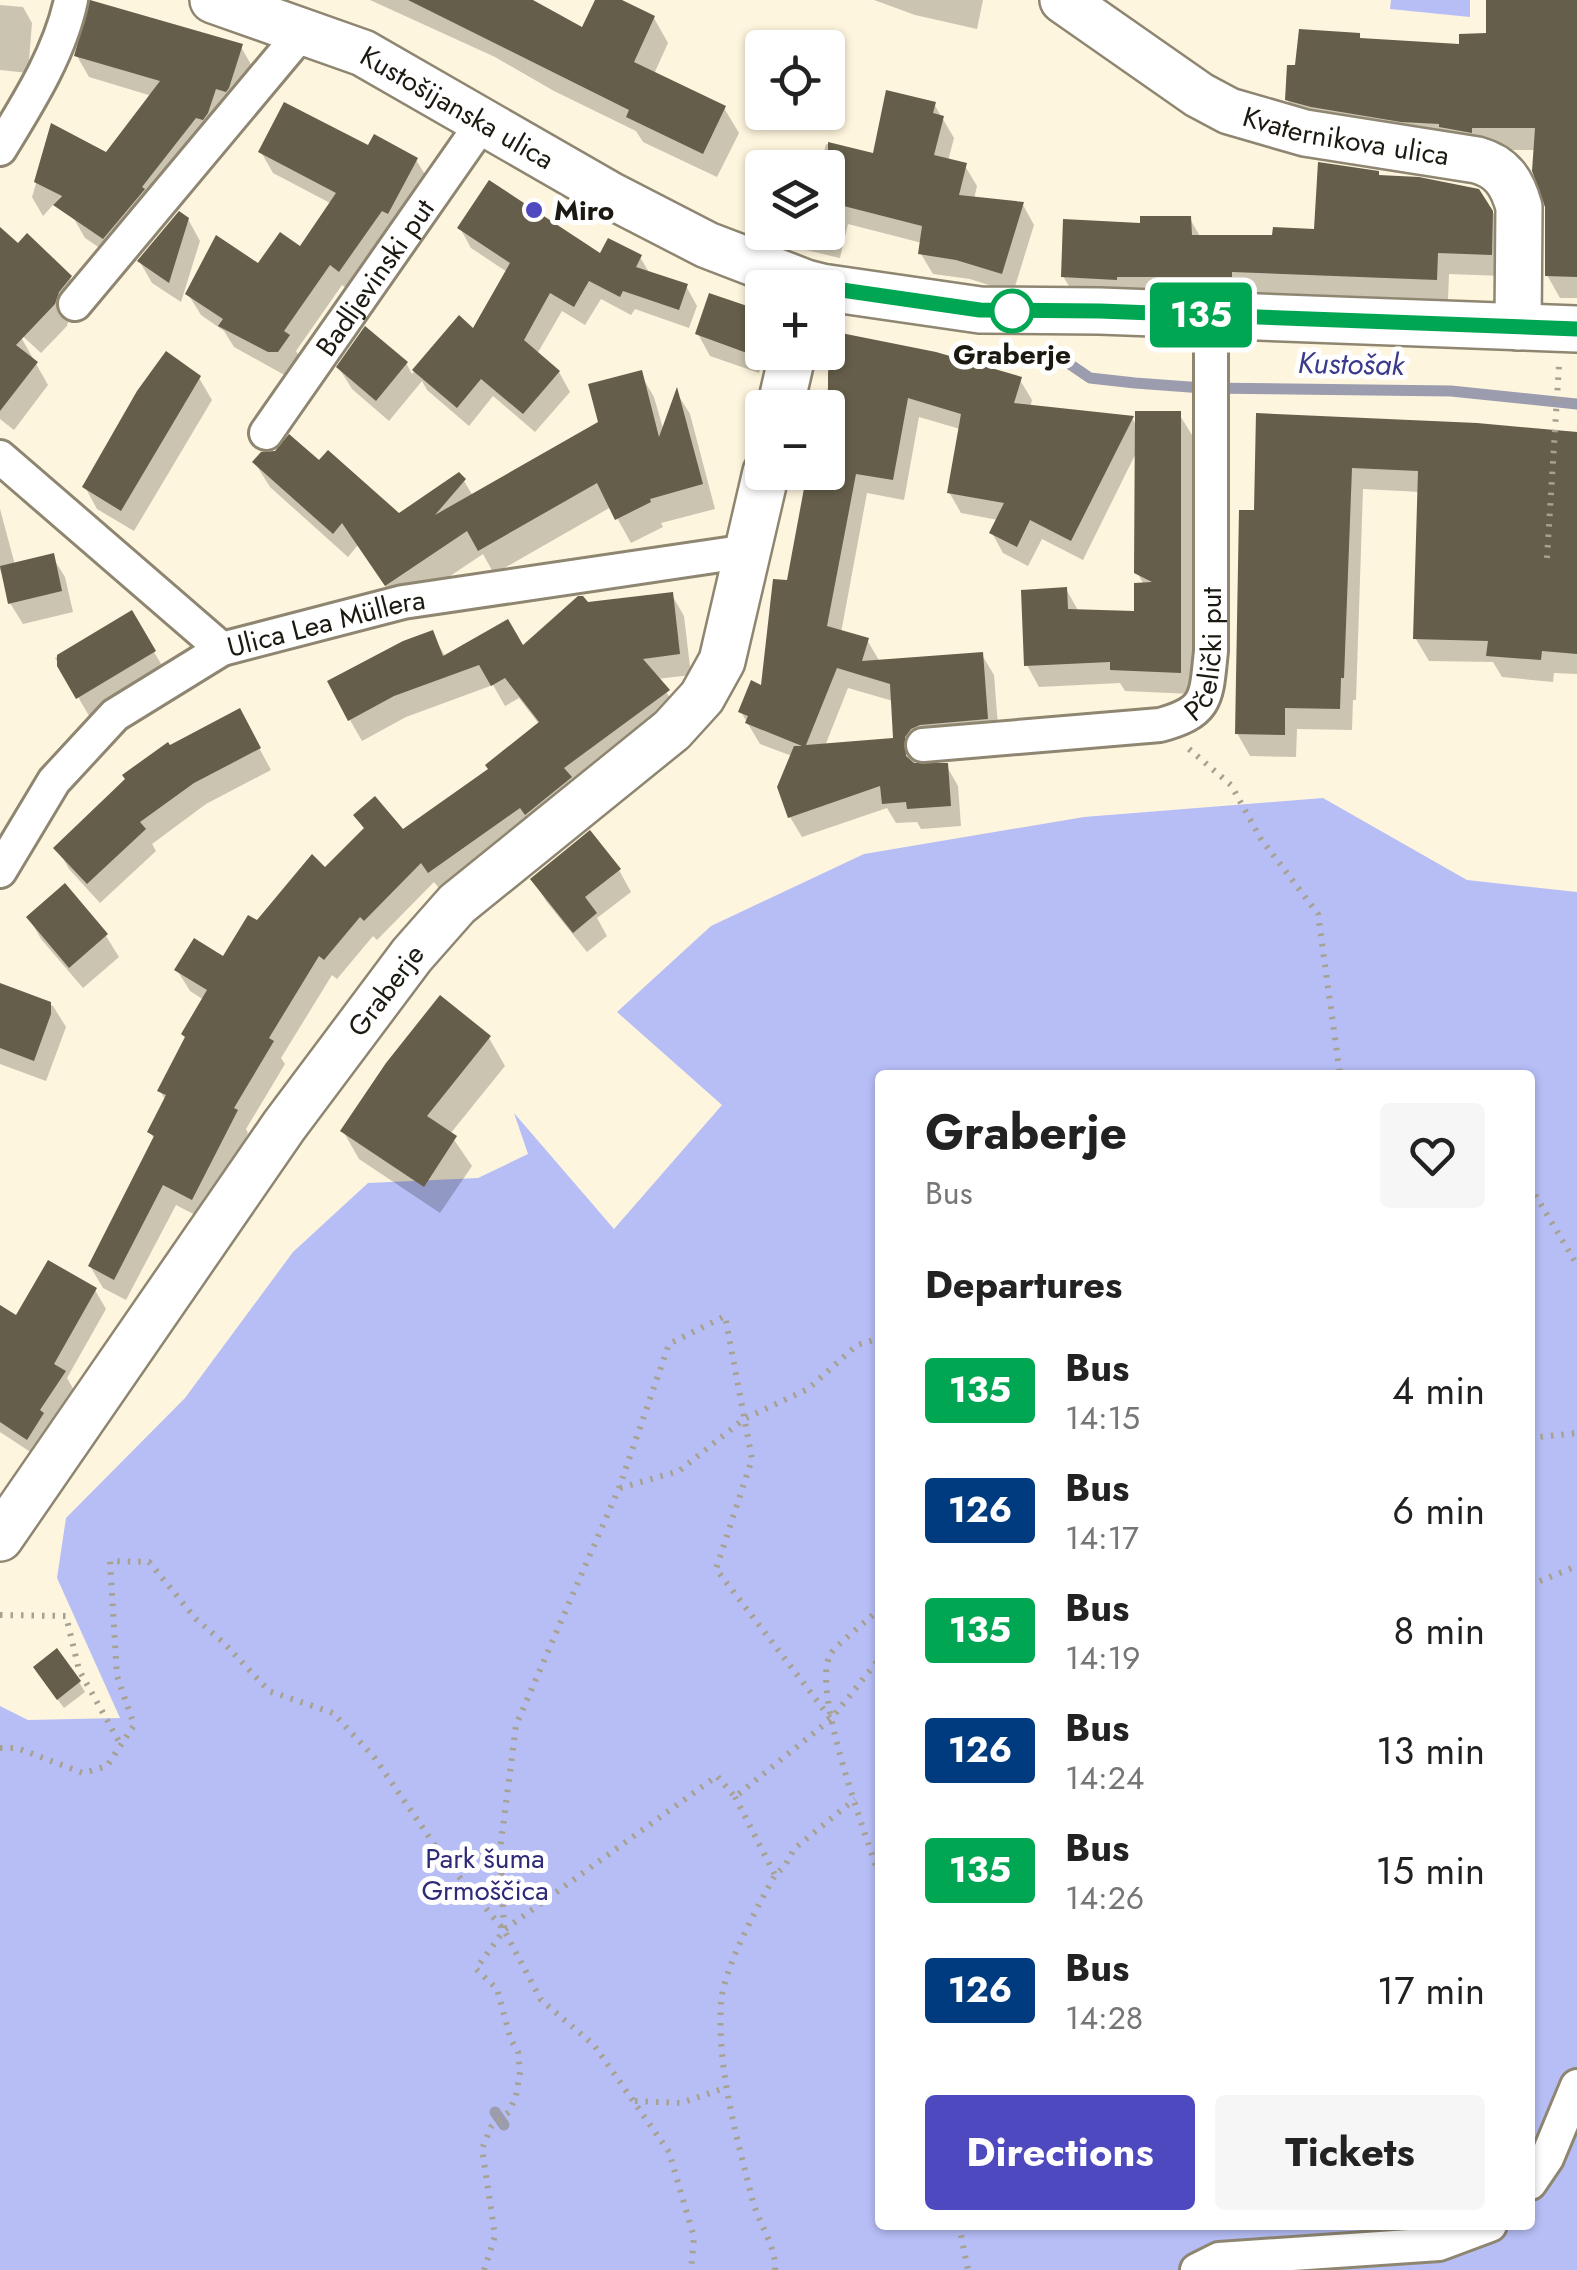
<!DOCTYPE html>
<html lang="en">
<head>
<meta charset="utf-8">
<style>
	:root { --surface:#fff; --page:#f6f6f6; --text:#222; --muted:#767676; --accent:#4f49bf }
	body { margin:0; font-family:Jost,sans-serif; background:var(--page); color:var(--text); height:100vh; display:flex; flex-direction:column; font-size:38px; white-space:nowrap }
	* { box-sizing:border-box; margin:0 }
	p { font-size:32px; color:var(--muted) }
	.icon { flex:none; width:55px; height:55px; fill:none; stroke:currentColor; stroke-width:2; stroke-linecap:round; stroke-linejoin:round }
	.map { position:relative; flex:1; overflow:hidden }
	.details { position:absolute; left:875px; top:1070px; width:660px; height:1160px; display:flex; flex-direction:column; background:var(--surface); border-radius:10px; box-shadow:0 2px 8px #0004 }
	.details>* { flex:none }
	.badge { padding:0 20px; border-radius:8px; font-size:35px; line-height:65px }
	.fabs { position:absolute; left:745px; top:30px; display:grid; gap:20px }
	.fabs a { display:grid; place-items:center; width:100px; height:100px; border-radius:10px; background:var(--surface); box-shadow:0 2px 8px #0004; font-size:50px }
	.map>.badge { position:absolute; translate:-50% -50%; box-shadow:0 0 0 5px #fff }
	h2 { padding:0 50px; font-size:38px; line-height:90px }
	.round { display:grid; place-items:center; flex:none; width:105px; height:105px; border-radius:10px; background:var(--page) }
	.summary { display:flex; align-items:center; justify-content:space-between; height:170px; padding:0 50px }
	h1 { font-size:48px; font-weight:700; line-height:75px }
	.cta { display:flex; gap:20px; margin-top:auto; padding:20px 50px }
	.cta a { flex:1; height:115px; border-radius:10px; background:var(--accent); color:#fff; font-size:40px; font-weight:700; line-height:115px; text-align:center }
	.cta a+a { background:var(--page); color:var(--text) }
	ul { padding:0; list-style:none }
	li { display:flex; align-items:center; gap:30px; height:120px; padding:0 50px }
	li div { flex:1 }
	li b { display:block; font-size:38px }
	li em { font-style:normal }
	li .badge { min-width:110px; font-weight:700; text-align:center }
	.map>svg:first-child { display:block }
	.green { fill:#b7bef6; fill-rule:evenodd }
	.shadow { fill:#0003; fill-rule:evenodd }
	.lines { fill:none; stroke-linecap:round; stroke-linejoin:round }
	.stream { stroke:#9b9daf; stroke-width:11 }
	.building { fill:#655e4a; fill-rule:evenodd }
	.street-casing { stroke:#8e8671; stroke-width:38 }
	.secondary-casing { stroke:#8e8671; stroke-width:50 }
	.path { stroke:#a7a18f; stroke-width:6; stroke-dasharray:2.5 8; stroke-linecap:butt }
	.street { stroke:#fff; stroke-width:32 }
	.secondary { stroke:#fff; stroke-width:45 }
	.line-casing { stroke:#fff; stroke-width:22 }
	.line { stroke:#00a651; stroke-width:15 }
	.poi-dot { fill:#4f49bf; stroke:#fff; stroke-width:4 }
	.stop-dot { fill:#fff; stroke:#00a651; stroke-width:5 }
	.labels { text-anchor:middle; stroke-width:10; stroke-linejoin:round; paint-order:stroke }
	.street-label { font-size:28px; fill:#1c1911; stroke:#fff }
	.poi-label { font-size:28px; font-weight:bold; fill:#1c1911; stroke:#fff; text-anchor:start }
	.stop-label { font-size:28px; font-weight:bold; fill:#1c1911; stroke:#fff }
	.park-label { font-size:28px; fill:#2e2a78; stroke:#fff }
	.water-label { font-size:30px; font-style:italic; fill:#3b3a8a; stroke:#fff }
</style>
</head>
<body>
<div class="map">
<svg width="1577" height="2270" viewBox="0 0 1577 2270">
	<rect width="100%" height="100%" fill="#fef5de"/>
	<!-- green -->
	<g class="green">
		<path d="M 1391,0 L 1470,0 L 1470,17 L 1390,9 Z"/>
		<path d="M 1323,798 L 1467,880 L 1577,892 L 1577,2270 L 0,2270 L 0,1706 L 28,1720 L 120,1718 L 57,1578 L 66,1518 L 185,1398 L 293,1252 L 368,1183 L 478,1178 L 528,1154 L 514,1113 L 614,1229 L 722,1105 L 617,1012 L 711,926 L 864,854 L 1084,817 ZM 880,1075 L 1530,1075 L 1530,2225 L 880,2225 Z"/>
	</g>
	<!-- shadow -->
	<g class="shadow">
		<path d="M 370,0 L 528,0 L 584,30 L 598,0 L 616,0 L 654,18 L 668,43 L 654,74 L 724,108 L 739,133 L 717,177 L 643,142 L 636,131 L 554,91 L 495,57 Z"/>
		<path d="M 874,0 L 983,0 L 977,29 L 915,15 Z"/>
		<path d="M 1489,0 L 1577,0 L 1577,298 L 1560,298 L 1547,275 L 1548,207 L 1536,150 L 1484,150 L 1300,122 L 1287,99 L 1359,35 L 1362,41 L 1462,46 L 1489,36 Z"/>
		<path d="M 0,5 L 23,7 L 32,23 L 28,73 L 0,70 Z"/>
		<path d="M 241,47 L 253,68 L 116,259 L 85,238 L 73,217 L 152,96 L 89,77 L 77,56 Z"/>
		<path d="M 934,104 L 954,138 L 948,161 L 965,166 L 977,186 L 974,199 L 1023,205 L 1034,225 L 1013,293 L 970,279 L 933,274 L 921,254 L 922,243 L 848,224 L 840,258 L 806,250 L 796,232 L 828,232 L 828,168 L 820,168 L 826,144 L 874,156 Z"/>
		<path d="M 53,127 L 92,162 L 43,216 L 32,197 Z"/>
		<path d="M 369,148 L 416,160 L 429,181 L 352,292 L 342,285 L 296,351 L 301,359 L 288,377 L 234,347 L 224,331 L 201,315 L 188,294 L 300,249 L 332,204 L 273,173 L 261,152 Z"/>
		<path d="M 1379,176 L 1485,199 L 1498,221 L 1503,276 L 1449,274 L 1448,300 L 1243,292 L 1243,298 L 1076,298 L 1063,276 L 1143,226 L 1190,219 L 1201,238 L 1275,238 L 1316,231 Z"/>
		<path d="M 188,219 L 200,241 L 181,302 L 152,283 L 140,262 Z"/>
		<path d="M 460,228 L 600,257 L 640,257 L 650,274 L 686,286 L 697,306 L 689,328 L 635,309 L 631,315 L 601,299 L 585,325 L 562,311 L 537,354 L 559,372 L 570,392 L 535,432 L 493,396 L 469,426 L 427,390 L 422,381 L 389,421 L 352,389 L 339,368 L 406,363 L 412,374 L 460,319 L 474,332 L 507,272 L 471,248 Z"/>
		<path d="M 70,278 L 83,299 L 70,314 L 67,326 L 41,353 L 15,329 Z"/>
		<path d="M 760,313 L 762,352 L 766,352 L 759,373 L 710,356 L 698,334 Z"/>
		<path d="M 0,331 L 22,339 L 48,385 L 14,430 L 0,419 Z"/>
		<path d="M 838,335 L 1020,380 L 1032,400 L 1030,408 L 1132,418 L 1137,427 L 1179,414 L 1192,435 L 1192,694 L 1125,691 L 1120,683 L 1039,687 L 1027,665 L 1066,589 L 1079,612 L 1136,614 L 1144,585 L 1137,572 L 1137,451 L 1083,560 L 1042,539 L 1028,566 L 1003,553 L 992,533 L 998,520 L 961,513 L 949,492 L 960,429 L 919,417 L 904,500 L 867,493 L 841,633 L 867,640 L 880,662 L 982,655 L 994,675 L 999,739 L 922,750 L 915,759 L 915,765 L 946,765 L 958,786 L 961,826 L 921,829 L 917,822 L 896,823 L 887,808 L 802,837 L 790,817 L 792,756 L 760,744 L 741,712 L 763,688 L 789,583 L 811,472 L 828,472 L 828,408 L 824,408 ZM 848,688 L 893,701 L 896,741 L 825,746 Z"/>
		<path d="M 640,373 L 654,397 L 664,432 L 677,393 L 690,414 L 715,509 L 661,523 L 663,527 L 631,543 L 611,507 L 494,574 L 483,554 L 401,609 L 358,545 L 348,557 L 270,487 L 255,463 L 319,464 L 399,516 L 464,481 L 473,496 L 600,423 Z"/>
		<path d="M 199,378 L 212,400 L 134,531 L 97,509 L 85,487 Z"/>
		<path d="M 1259,415 L 1577,432 L 1577,674 L 1554,673 L 1553,682 L 1502,677 L 1493,662 L 1429,661 L 1416,639 L 1420,492 L 1363,489 L 1356,700 L 1353,700 L 1352,730 L 1297,729 L 1296,757 L 1250,756 L 1237,733 L 1257,513 Z"/>
		<path d="M 0,509 L 15,565 L 52,556 L 65,577 L 73,612 L 23,624 L 10,603 L 0,569 Z"/>
		<path d="M 672,595 L 684,616 L 691,675 L 657,679 L 680,712 L 442,892 L 434,882 L 377,940 L 373,936 L 337,979 L 332,975 L 281,1058 L 285,1064 L 246,1129 L 248,1133 L 205,1220 L 176,1205 L 126,1300 L 103,1288 L 90,1266 L 155,1140 L 150,1132 L 166,1101 L 160,1091 L 204,1000 L 190,991 L 177,970 L 224,960 L 258,923 L 325,871 L 365,830 L 356,815 L 403,833 L 491,770 L 539,724 L 519,698 L 505,706 L 493,685 L 406,717 L 362,741 L 350,720 L 432,633 L 446,658 L 522,649 L 587,604 Z"/>
		<path d="M 131,613 L 167,674 L 91,719 L 55,658 Z"/>
		<path d="M 251,733 L 271,770 L 206,804 L 152,844 L 156,851 L 100,903 L 69,869 L 57,848 Z"/>
		<path d="M 619,870 L 631,892 L 597,918 L 607,936 L 587,952 L 546,901 L 533,879 Z"/>
		<path d="M 65,887 L 106,936 L 119,957 L 83,988 L 41,939 L 29,918 Z"/>
		<path d="M 3,987 L 53,1006 L 66,1027 L 46,1081 L 0,1064 L 0,996 Z"/>
		<path d="M 489,1038 L 505,1066 L 450,1134 L 472,1166 L 440,1213 L 359,1159 L 343,1131 Z"/>
		<path d="M 95,1290 L 106,1309 L 67,1378 L 75,1392 L 38,1457 L 0,1432 L 0,1309 L 17,1319 Z"/>
		<path d="M 42,1678 L 79,1682 L 85,1692 L 64,1708 Z"/>
	</g>
	<g class="lines">
		<!-- stream -->
		<g class="stream">
			<path d="M 1068,363 L 1090,378 L 1135,383 L 1203,388 L 1451,391 L 1577,404"/>
			<path d="M 495,2112 L 504,2125"/>
		</g>
	</g>
	<!-- building -->
	<g class="building">
		<path d="M 90,0 L 243,44 L 229,88 L 226,92 L 216,89 L 208,113 L 203,120 L 196,118 L 142,187 L 145,189 L 103,239 L 53,205 L 62,196 L 34,182 L 51,123 L 106,152 L 160,81 L 74,56 Z"/>
		<path d="M 408,0 L 533,0 L 582,27 L 595,0 L 622,0 L 655,16 L 634,62 L 726,106 L 703,154 L 626,117 L 629,110 Z"/>
		<path d="M 1486,0 L 1577,0 L 1577,277 L 1545,276 L 1545,207 L 1532,171 L 1535,128 L 1472,128 L 1472,133 L 1439,127 L 1439,124 L 1401,122 L 1311,107 L 1285,100 L 1287,65 L 1295,65 L 1299,29 L 1360,33 L 1360,38 L 1459,44 L 1459,34 L 1486,33 Z"/>
		<path d="M 886,90 L 936,102 L 933,113 L 944,116 L 934,155 L 967,163 L 959,195 L 1024,202 L 1002,274 L 956,260 L 918,254 L 922,226 L 828,202 L 828,142 L 873,153 Z"/>
		<path d="M 284,102 L 368,145 L 374,134 L 418,158 L 388,214 L 382,211 L 339,272 L 330,265 L 284,331 L 290,335 L 278,352 L 268,352 L 218,326 L 223,319 L 185,294 L 216,235 L 258,263 L 280,232 L 300,246 L 336,193 L 258,152 Z"/>
		<path d="M 1318,162 L 1379,171 L 1379,175 L 1419,177 L 1479,189 L 1493,211 L 1492,255 L 1438,253 L 1437,280 L 1232,272 L 1232,277 L 1117,277 L 1117,280 L 1061,277 L 1063,219 L 1140,223 L 1140,216 L 1191,216 L 1192,235 L 1272,235 L 1273,227 L 1314,229 Z"/>
		<path d="M 489,180 L 600,253 L 608,238 L 642,255 L 636,267 L 688,284 L 679,310 L 623,291 L 620,297 L 589,281 L 574,307 L 550,293 L 524,340 L 560,371 L 523,414 L 481,379 L 457,408 L 412,370 L 459,315 L 473,328 L 510,263 L 457,228 Z"/>
		<path d="M 179,211 L 189,218 L 169,283 L 137,261 Z"/>
		<path d="M 0,227 L 18,243 L 27,233 L 72,276 L 59,292 L 55,304 L 16,345 L 38,362 L 0,411 Z"/>
		<path d="M 709,293 L 762,311 L 747,353 L 695,334 Z"/>
		<path d="M 365,326 L 408,362 L 376,401 L 336,367 Z"/>
		<path d="M 836,332 L 936,352 L 1022,377 L 1014,403 L 1134,416 L 1071,541 L 1030,520 L 1017,547 L 989,533 L 1004,503 L 947,493 L 961,414 L 908,398 L 893,480 L 856,474 L 827,626 L 869,638 L 862,661 L 983,652 L 988,719 L 920,725 L 911,729 L 905,737 L 906,756 L 914,763 L 948,763 L 951,806 L 907,809 L 906,802 L 882,804 L 880,786 L 788,818 L 777,787 L 794,746 L 802,746 L 745,723 L 748,716 L 738,712 L 751,680 L 761,685 L 773,579 L 787,580 L 805,483 L 828,487 L 828,372 ZM 837,668 L 890,684 L 893,738 L 806,745 Z"/>
		<path d="M 166,351 L 201,376 L 121,511 L 82,487 L 137,391 Z"/>
		<path d="M 642,370 L 659,437 L 677,387 L 703,484 L 650,499 L 651,502 L 615,520 L 597,483 L 478,551 L 467,531 L 385,586 L 342,523 L 333,534 L 252,462 L 261,452 L 275,451 L 289,434 L 319,460 L 328,450 L 399,513 L 459,472 L 466,479 L 435,515 L 598,422 L 588,384 Z"/>
		<path d="M 1135,411 L 1181,411 L 1181,673 L 1110,670 L 1110,662 L 1024,666 L 1021,590 L 1067,587 L 1068,609 L 1134,611 L 1134,583 L 1152,582 L 1134,573 Z"/>
		<path d="M 1256,413 L 1477,423 L 1577,432 L 1577,654 L 1542,651 L 1541,660 L 1486,656 L 1488,641 L 1413,639 L 1418,471 L 1352,468 L 1344,678 L 1341,678 L 1340,709 L 1285,708 L 1285,735 L 1235,734 L 1239,510 L 1254,510 Z"/>
		<path d="M 54,553 L 62,591 L 8,604 L 0,566 Z"/>
		<path d="M 673,592 L 680,654 L 643,659 L 670,690 L 564,768 L 572,777 L 525,815 L 520,808 L 428,873 L 421,863 L 364,921 L 360,917 L 324,960 L 319,956 L 269,1038 L 274,1041 L 234,1108 L 238,1110 L 192,1200 L 163,1185 L 114,1280 L 88,1266 L 154,1136 L 147,1132 L 166,1095 L 157,1091 L 185,1037 L 181,1034 L 207,990 L 174,970 L 194,938 L 223,956 L 248,915 L 257,920 L 312,854 L 325,867 L 364,828 L 353,815 L 375,796 L 403,829 L 488,769 L 485,765 L 539,722 L 505,678 L 491,686 L 479,665 L 394,696 L 348,721 L 327,681 L 403,641 L 433,630 L 443,656 L 508,619 L 523,645 L 578,596 L 583,596 L 588,602 Z"/>
		<path d="M 132,610 L 156,651 L 76,699 L 57,666 L 57,655 Z"/>
		<path d="M 240,708 L 261,748 L 194,783 L 140,822 L 146,829 L 87,884 L 53,848 L 125,779 L 122,775 L 168,742 L 170,745 Z"/>
		<path d="M 590,830 L 621,869 L 585,897 L 597,913 L 573,933 L 530,879 Z"/>
		<path d="M 65,883 L 108,934 L 69,968 L 26,917 Z"/>
		<path d="M 0,983 L 51,1002 L 51,1014 L 34,1061 L 0,1048 Z"/>
		<path d="M 440,995 L 491,1036 L 427,1116 L 457,1136 L 424,1187 L 340,1131 L 386,1063 Z"/>
		<path d="M 48,1260 L 97,1288 L 54,1364 L 66,1371 L 40,1410 L 44,1413 L 27,1440 L 0,1422 L 0,1305 L 16,1315 Z"/>
		<path d="M 57,1648 L 81,1681 L 57,1700 L 33,1667 Z"/>
	</g>
	<g class="lines">
		<!-- street casing -->
		<g class="street-casing">
			<g id="street">
				<path d="M 0,149 C 28,103 60,53 71,0"/>
				<path d="M 75,304 L 304,30"/>
				<path id="s1" d="M 266,433 L 483,122"/>
				<path d="M 0,457 L 222,649"/>
				<path id="s2" d="M 923,745 L 1160,725 C 1209,712 1206,697 1211,651 L 1211,316"/>
				<path id="s3" d="M 0,871 L 54,781 L 115,715 L 222,649 L 403,602 L 748,551"/>
				<path d="M 1530,2183 L 1547,2158 L 1577,2086"/>
				<path d="M 1197,2270 L 1219,2259 L 1439,2244 L 1490,2225"/>
			</g>
		</g>
		<!-- secondary casing -->
		<g class="secondary-casing">
			<g id="secondary">
				<path id="s4" d="M 213,0 L 363,53 L 610,195 L 707,245 L 806,283 L 826,288"/>
				<path id="s5" d="M 1063,0 L 1199,95 L 1229,111 L 1305,133 L 1477,160 C 1502,167 1512,182 1519,207 L 1518,327"/>
				<path d="M 828,288 L 980,310 L 1100,311 L 1577,329"/>
				<path d="M 780,408 L 793,352"/>
				<path id="s6" d="M 0,1538 L 284,1126 L 412,955 L 457,904 L 672,730 L 702,697 L 722,661 L 766,472"/>
			</g>
		</g>
		<!-- path -->
		<g class="path">
			<path d="M 1547,558 L 1559,365"/>
			<path d="M 1189,749 L 1231,785 L 1261,839 L 1318,914 L 1340,1075"/>
			<path d="M 1530,1186 L 1577,1265"/>
			<path d="M 1530,1438 L 1577,1433"/>
			<path d="M 620,1488 L 679,1471 L 744,1419 L 808,1389 L 857,1345 L 880,1338"/>
			<path d="M 1530,1585 L 1577,1566"/>
			<path d="M 880,1608 C 870,1619 834,1646 830,1655 C 811,1693 867,1836 880,1879"/>
			<path d="M 0,1615 L 66,1616 L 79,1670 L 121,1745"/>
			<path d="M 0,1748 L 17,1748 L 83,1773 L 107,1766 L 134,1725 L 117,1676 L 110,1561 L 149,1562 L 196,1619 L 224,1643 L 269,1691 L 333,1713 L 374,1757 L 445,1860 L 504,1930 L 541,2000 L 594,2045 L 669,2152 L 694,2237 L 691,2270"/>
			<path d="M 735,1797 L 775,1875"/>
			<path d="M 504,1928 L 500,1850 L 516,1725 L 619,1488 L 669,1344 L 725,1316 L 752,1459 L 716,1569 L 831,1719"/>
			<path d="M 635,2101 L 681,2103 L 725,2088"/>
			<path d="M 959,2225 L 968,2270"/>
			<path d="M 484,2270 L 495,2236 L 482,2149 L 491,2127 L 509,2112 L 516,2096 L 520,2072 L 518,2052 L 511,2040 L 497,1989 L 476,1969 L 504,1930 L 717,1776 L 735,1797 L 831,1719 L 880,1658"/>
			<path d="M 775,2270 C 777,2247 757,2221 752,2198 C 736,2134 717,2069 721,2002 C 724,1967 758,1906 775,1875 L 785,1866 L 794,1849 L 855,1799"/>
		</g>
		<!-- street -->
		<use href="#street" class="street"/>
		<!-- secondary -->
		<use href="#secondary" class="secondary"/>
	</g>
	<g class="lines">
		<!-- line casing -->
		<g class="line-casing">
			<path id="line" d="M 828,288 L 980,310 L 1100,311 L 1577,329"/>
		</g>
		<!-- line -->
		<use href="#line" class="line"/>
	</g>
	<!-- markers -->
	<circle class="poi-dot" cx="534" cy="210" r="10"/>
	<circle class="stop-dot" cx="1012" cy="311" r="20"/>
	<g class="labels">
		<!-- street labels -->
		<g class="street-label">
			<text dy="10" stroke="none"><textPath href="#s4" startOffset="268">Kustošijanska ulica</textPath></text>
			<text dy="10" stroke="none"><textPath href="#s5" startOffset="320">Kvaternikova ulica</textPath></text>
			<text dy="10" stroke="none"><textPath href="#s1" startOffset="190">Badljevinski put</textPath></text>
			<text dy="10" stroke="none"><textPath href="#s3" startOffset="428">Ulica Lea Müllera</textPath></text>
			<text dy="10" stroke="none"><textPath href="#s2" startOffset="335">Pčelički put</textPath></text>
			<text dy="10" stroke="none"><textPath href="#s6" startOffset="670">Graberje</textPath></text>
		</g>
		<!-- poi labels -->
		<g class="poi-label">
			<text x="554" y="220">Miro</text>
		</g>
		<!-- stop labels -->
		<g class="stop-label">
			<text x="1012" y="364">Graberje</text>
		</g>
		<!-- park labels -->
		<g class="park-label">
			<text x="485" y="1868">Park šuma<tspan x="485" dy="32">Grmoščica</tspan></text>
		</g>
		<!-- water labels -->
		<g class="water-label">
			<text transform="translate(1351 364) rotate(1)" y="10">Kustošak</text>
		</g>
	</g>
</svg>
<div class="fabs">
<a><svg class="icon" aria-label="locate" viewBox="0 0 24 24"><circle cx="12" cy="12" r="6"/><path d="M12 2v4M12 18v4M2 12h4M18 12h4"/></svg></a>
<a><svg class="icon" aria-label="layers" viewBox="0 0 24 24"><path d="M12 4l9 5-9 5-9-5zM3 14l9 5 9-5"/></svg></a>
<a>+</a>
<a>−</a>
</div>
<b class="badge" style="left:1201px;top:315px;background:#00a651;color:#fff">135</b>
<section class="details">
<div class="summary"><div><h1>Graberje</h1><p>Bus</p></div><a class="round"><svg class="icon" aria-label="heart" viewBox="0 0 24 24"><path d="M12 20l-8-8c-3-5 5-10 8-4 3-6 11-1 8 4z"/></svg></a></div>
<h2>Departures</h2>
<ul>
<li><span class="badge" style="background:#00a651;color:#fff">135</span><div><b>Bus</b><p>14:15</p></div><em>4 min</em></li>
<li><span class="badge" style="background:#003b80;color:#fff">126</span><div><b>Bus</b><p>14:17</p></div><em>6 min</em></li>
<li><span class="badge" style="background:#00a651;color:#fff">135</span><div><b>Bus</b><p>14:19</p></div><em>8 min</em></li>
<li><span class="badge" style="background:#003b80;color:#fff">126</span><div><b>Bus</b><p>14:24</p></div><em>13 min</em></li>
<li><span class="badge" style="background:#00a651;color:#fff">135</span><div><b>Bus</b><p>14:26</p></div><em>15 min</em></li>
<li><span class="badge" style="background:#003b80;color:#fff">126</span><div><b>Bus</b><p>14:28</p></div><em>17 min</em></li>
</ul>
<div class="cta"><a>Directions</a><a>Tickets</a></div>
</section>
</div>
</body>
</html>
